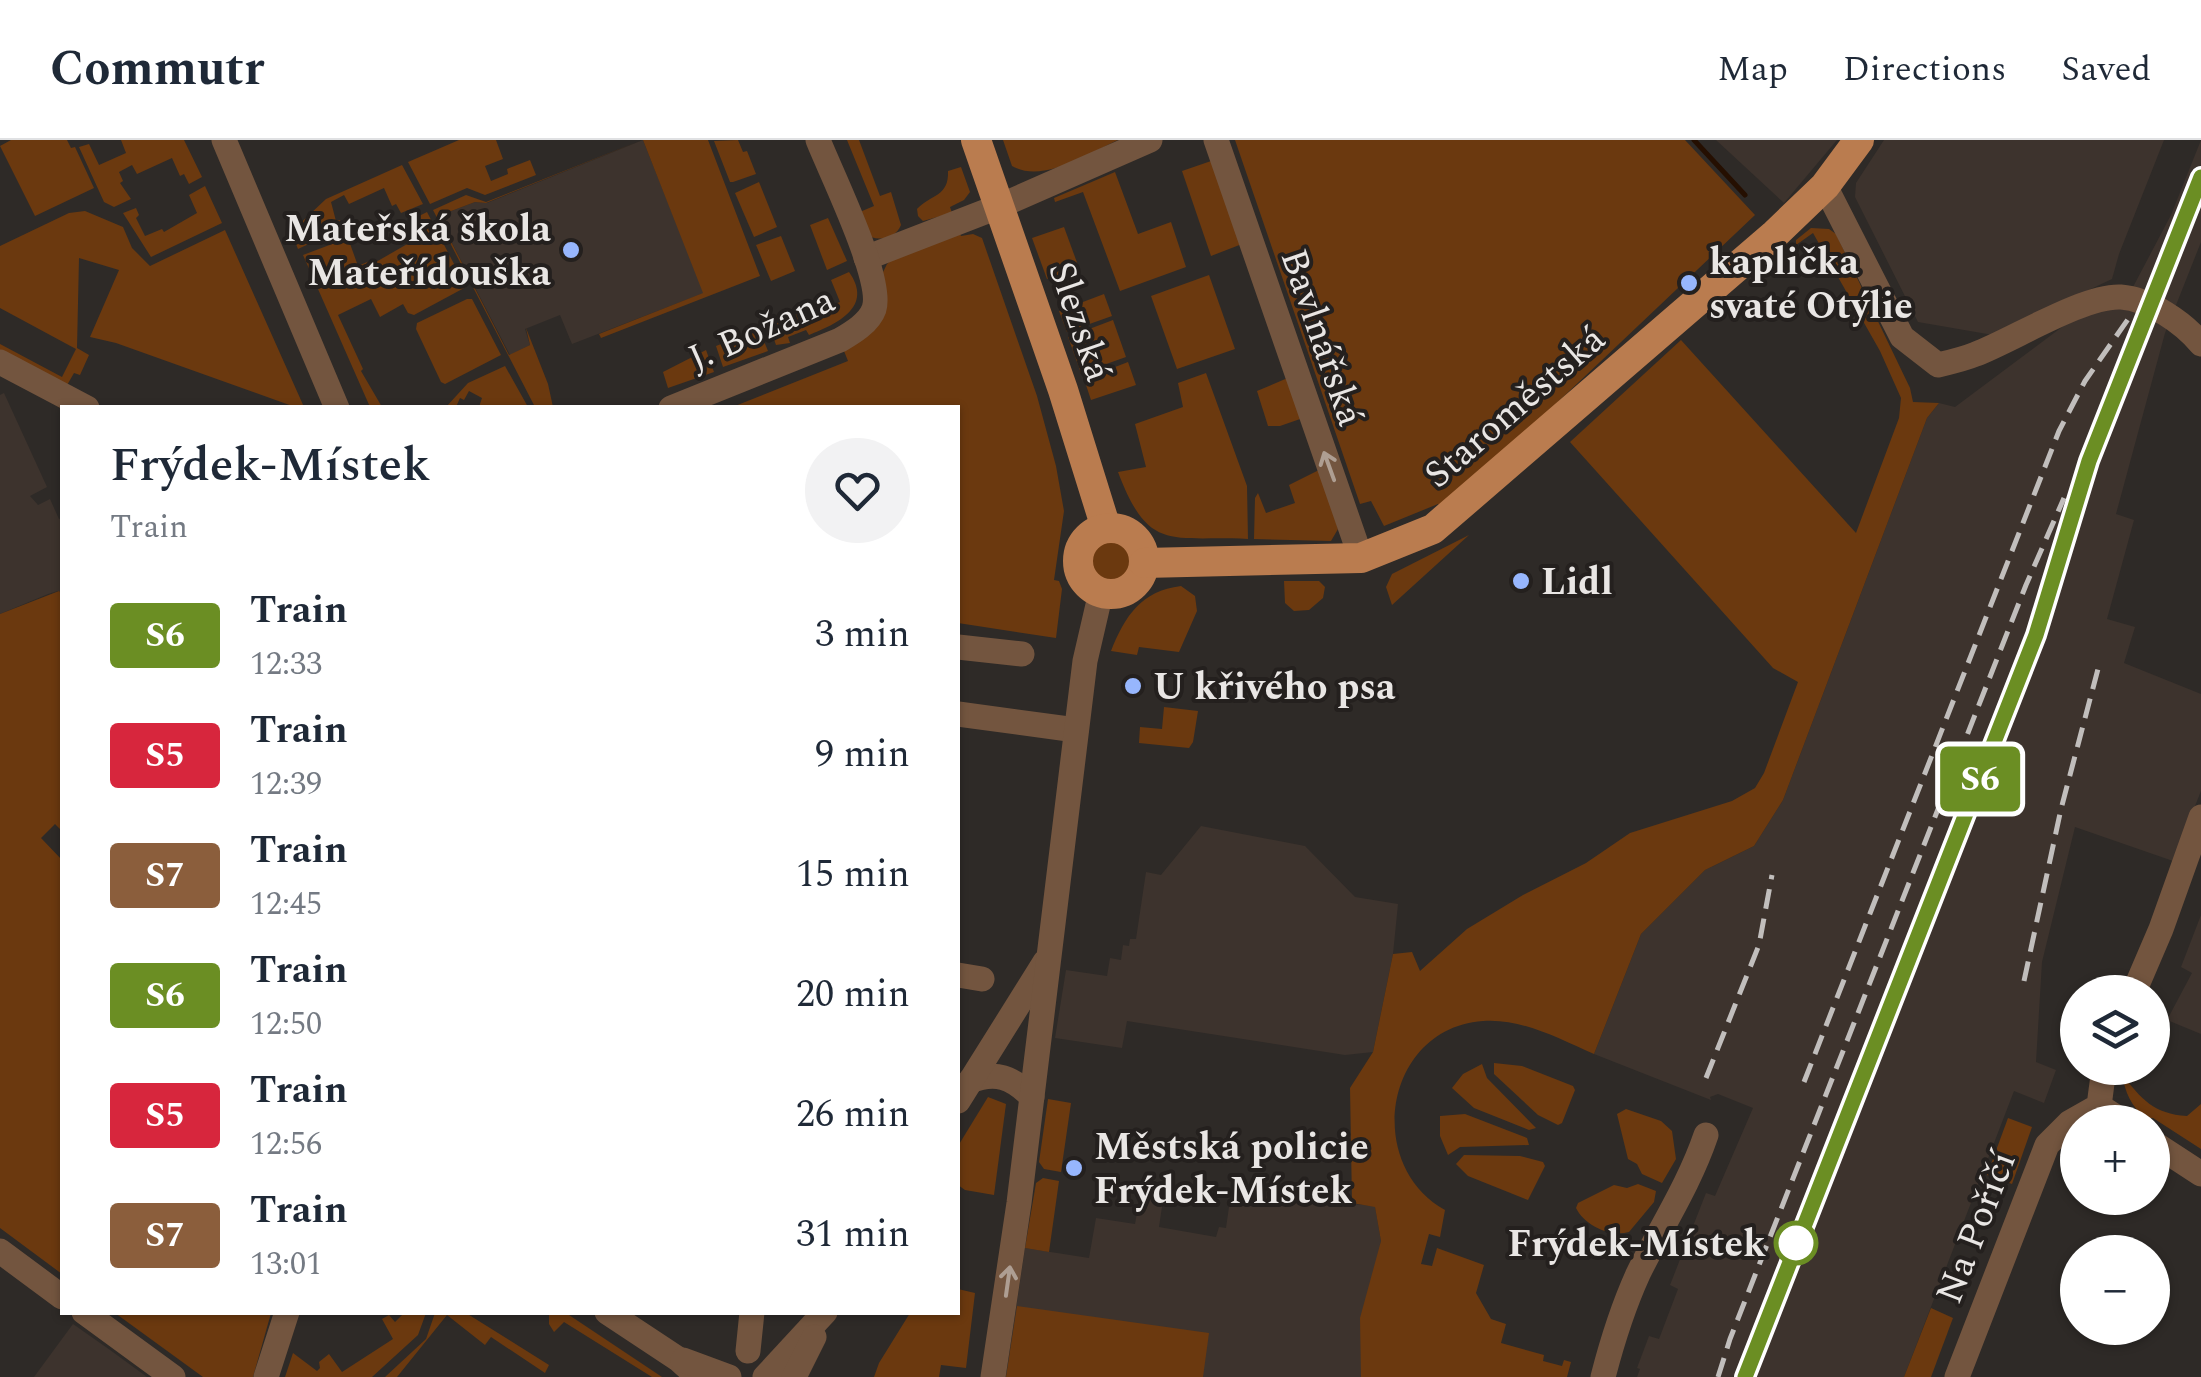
<!DOCTYPE html>
<html lang="en">
<head>
<meta charset="utf-8">
<style>
	:root { --surface:#fff; --page:#f2f2f3; --text:#1f2937; --muted:#747a83; --line:#e0e1e3 }
	body { margin:0; font-family:Spectral,serif; background:var(--page); color:var(--text); height:100vh; display:flex; flex-direction:column; font-size:38px; white-space:nowrap }
	* { box-sizing:border-box; margin:0 }
	p { font-size:32px; color:var(--muted) }
	.icon { flex:none; width:55px; height:55px; fill:none; stroke:currentColor; stroke-width:2; stroke-linecap:round; stroke-linejoin:round }
	.map { position:relative; flex:1; overflow:hidden }
	.drawer { position:absolute; left:60px; top:265px; width:900px; height:910px; display:flex; flex-direction:column; background:var(--surface); border-radius:0px; box-shadow:0 2px 8px #0004 }
	.drawer>* { flex:none }
	.badge { padding:0 20px; border-radius:8px; font-size:35px; line-height:65px }
	.controls { position:absolute; left:2060px; top:835px; display:grid; gap:20px }
	.controls a { display:grid; place-items:center; width:110px; height:110px; border-radius:50%; background:var(--surface); box-shadow:0 2px 8px #0004; font-size:50px }
	.map>.badge { position:absolute; translate:-50% -50%; box-shadow:0 0 0 5px #fff }
	.round { display:grid; place-items:center; flex:none; width:105px; height:105px; border-radius:52px; background:var(--page) }
	.headline { display:flex; align-items:center; justify-content:space-between; height:170px; padding:0 50px }
	h1 { font-size:48px; font-weight:600; line-height:75px }
	ul { padding:0; list-style:none }
	li { display:flex; align-items:center; gap:30px; height:120px; padding:0 50px }
	li div { flex:1 }
	li b { display:block; font-size:38px }
	li em { font-style:normal }
	li .badge { min-width:110px; font-weight:700; text-align:center }
	header { display:flex; align-items:center; gap:60px; box-sizing:border-box; height:140px; padding:0 50px; background:var(--surface); border-bottom:2px solid var(--line) }
	header strong { font-size:48px }
	nav { display:flex; gap:55px; margin-inline-start:auto; font-size:35px }
	.map>svg:first-child { display:block }
	.built { fill:#3d332d }
	.green { fill:#6b390f }
	.lines { fill:none; stroke-linecap:round; stroke-linejoin:round }
	.stream { stroke:#250f01; stroke-width:5 }
	.minor { stroke:#73553f; stroke-width:25 }
	.major { stroke:#ba7c4f; stroke-width:30 }
	.rail { stroke:#c1bebc; stroke-width:5; stroke-dasharray:20 10; stroke-linecap:butt }
	.oneway { stroke:#ae9e92 }
	.line-casing { stroke:#fff; stroke-width:22 }
	.line { stroke:#6b8e23; stroke-width:15 }
	.poi-dot { fill:#97b6fd; stroke:#24201e; stroke-width:4 }
	.stop-dot { fill:#fff; stroke:#6b8e23; stroke-width:5 }
	.labels { text-anchor:middle; stroke-width:8; stroke-linejoin:round; paint-order:stroke }
	.poi-label { font-size:38px; font-weight:bold; fill:#e9e6e4; stroke:#24201e; text-anchor:start }
	.street-label { font-size:38px; fill:#e9e6e4; stroke:#24201e }
	.stop-label { font-size:38px; font-weight:bold; fill:#e9e6e4; stroke:#24201e; text-anchor:end }
</style>
</head>
<body>
<header>
<strong>Commutr</strong>
<nav><a>Map</a><a>Directions</a><a>Saved</a></nav>
</header>
<div class="map">
<svg width="2201" height="1237" viewBox="0 0 2201 1237">
	<rect width="100%" height="100%" fill="#2e2a27"/>
	<!-- built -->
	<g class="built">
		<path d="M 643,0 L 704,153 L 572,204 L 560,175 L 525,189 L 530,205 L 510,215 L 438,76 L 475,62 L 487,63 Z"/>
		<path d="M 1716,0 L 1837,0 L 1784,63 Z"/>
		<path d="M 1884,0 L 2164,0 L 2119,114 L 2112,139 L 1993,195 L 1918,182 L 1855,57 L 1856,43 Z"/>
		<path d="M 2201,0 L 2201,102 L 2165,193 L 2116,374 L 2134,380 L 2107,479 L 2135,487 L 2124,523 L 2201,554 L 2201,651 L 2173,721 L 2075,687 L 2042,822 L 2036,922 L 2056,930 L 2044,963 L 2014,951 L 1904,1237 L 1637,1237 L 1640,1229 L 1637,1228 L 1649,1196 L 1659,1199 L 1678,1149 L 1670,1145 L 1706,1053 L 1715,1056 L 1753,968 L 1718,954 L 1710,957 L 1711,960 L 1594,914 L 1641,794 L 1705,730 L 1754,706 L 1783,660 L 1927,278 L 1939,263 L 1955,267 L 2070,181 L 2124,164 L 2171,75 Z"/>
		<path d="M 4,253 L 47,347 L 30,356 L 38,365 L 50,359 L 59,379 L 62,378 L 62,455 L 58,451 L 48,454 L 0,474 L 0,255 Z"/>
		<path d="M 1201,686 L 1305,706 L 1355,757 L 1398,764 L 1393,814 L 1373,912 L 1345,915 L 1127,881 L 1122,908 L 1055,898 L 1066,830 L 1107,836 L 1110,818 L 1121,820 L 1123,805 L 1129,806 L 1130,799 L 1136,799 L 1146,732 L 1161,735 Z"/>
		<path d="M 2201,775 L 2201,894 L 2167,880 L 2192,833 L 2181,827 Z"/>
		<path d="M 1231,1053 L 1375,1066 L 1381,1101 L 1361,1237 L 1006,1237 L 1025,1108 L 1089,1118 L 1096,1078 L 1135,1084 L 1140,1056 L 1163,1060 L 1159,1087 L 1216,1097 L 1219,1087 L 1226,1088 Z"/>
		<path d="M 73,1184 L 110,1210 L 147,1237 L 34,1237 Z"/>
	</g>
	<!-- green -->
	<g class="green">
		<path d="M 11,0 L 67,0 L 71,8 L 75,7 L 94,48 L 35,76 L 0,6 Z"/>
		<path d="M 121,0 L 184,0 L 202,37 L 189,44 L 184,34 L 180,36 L 172,18 L 137,34 L 132,25 L 119,32 L 123,41 L 120,43 L 131,59 L 114,67 L 104,62 L 79,7 L 89,4 L 99,25 L 126,13 Z"/>
		<path d="M 459,0 L 496,0 L 503,19 L 485,26 L 491,41 L 508,34 L 507,29 L 530,20 L 536,35 L 485,55 L 467,48 L 430,64 L 408,22 Z"/>
		<path d="M 642,0 L 486,63 L 475,62 L 438,76 L 509,215 L 530,205 L 526,188 L 548,244 L 553,267 L 535,267 L 433,70 L 466,55 L 486,62 Z"/>
		<path d="M 643,0 L 708,0 L 760,136 L 601,198 L 599,194 L 703,153 Z"/>
		<path d="M 738,0 L 743,12 L 747,11 L 756,34 L 733,42 L 730,42 L 714,1 Z"/>
		<path d="M 847,0 L 859,0 L 880,56 L 891,52 L 901,85 C 896,97 883,101 871,97 L 855,74 L 874,66 Z"/>
		<path d="M 1003,0 L 1118,0 C 1089,13 1043,44 1012,26 Z"/>
		<path d="M 1235,0 L 1685,0 L 1755,75 L 1445,369 L 1438,364 L 1384,386 L 1371,361 L 1360,364 Z"/>
		<path d="M 1214,20 L 1242,104 L 1211,116 L 1182,31 Z"/>
		<path d="M 402,25 L 423,64 L 401,73 L 396,64 L 392,66 L 384,48 L 349,64 L 344,55 L 331,62 L 336,81 L 340,80 L 343,88 L 298,109 L 291,92 L 326,59 Z"/>
		<path d="M 961,27 L 970,52 L 964,60 L 950,67 L 952,73 L 923,81 L 918,76 L 917,69 C 931,54 949,57 948,31 Z"/>
		<path d="M 1115,32 L 1138,94 L 1171,82 L 1186,127 L 1120,151 L 1083,52 L 1055,62 L 1054,58 Z"/>
		<path d="M 759,42 L 777,87 L 754,97 L 735,53 Z"/>
		<path d="M 205,46 L 222,83 L 151,117 L 123,73 L 136,68 L 139,75 L 136,78 L 145,96 L 162,89 L 164,92 L 197,73 L 189,55 Z"/>
		<path d="M 85,71 L 123,87 L 132,108 L 150,126 L 225,90 L 304,267 L 295,267 L 116,203 L 90,197 L 119,130 L 79,118 L 77,208 L 89,215 L 80,235 L 74,233 L 66,247 L 0,214 L 0,204 L 62,237 L 76,209 L 0,168 L 0,106 L 69,73 Z"/>
		<path d="M 427,72 L 466,147 L 414,175 L 408,173 L 403,164 L 380,177 L 371,159 L 338,175 L 363,229 L 361,231 L 382,267 L 370,267 L 303,115 L 348,98 L 358,126 L 374,119 L 376,122 L 409,103 L 401,85 Z"/>
		<path d="M 828,78 L 847,121 L 827,130 L 810,85 Z"/>
		<path d="M 1064,87 L 1079,128 L 1047,139 L 1032,98 Z"/>
		<path d="M 1811,88 L 1829,89 L 1836,94 L 1910,248 L 1913,262 L 1939,263 L 1927,278 L 1783,660 L 1754,706 L 1705,730 L 1641,794 L 1594,914 C 1559,899 1522,878 1483,881 C 1385,888 1363,1024 1445,1070 L 1440,1097 L 1429,1094 L 1421,1124 L 1432,1126 L 1437,1108 L 1484,1125 L 1476,1153 L 1491,1179 L 1506,1184 L 1501,1203 L 1544,1215 L 1543,1221 L 1562,1226 L 1564,1220 L 1571,1222 L 1567,1237 L 1361,1237 L 1360,1178 L 1381,1101 L 1375,1067 L 1352,1063 L 1350,948 L 1373,912 L 1393,814 L 1412,812 L 1420,831 L 1467,789 L 1523,755 L 1586,723 L 1630,693 L 1732,661 L 1755,648 L 1764,633 L 1798,542 L 1773,528 L 1570,302 L 1681,200 L 1856,393 L 1899,278 L 1901,258 L 1880,211 L 1813,93 L 1796,105 L 1796,100 Z"/>
		<path d="M 959,91 L 961,96 L 973,94 L 982,98 L 1037,256 L 1056,326 L 1064,371 L 1054,440 L 1059,441 L 1062,449 L 1056,498 L 958,483 L 958,268 L 730,268 L 848,221 L 844,211 L 887,124 L 892,119 Z"/>
		<path d="M 781,96 L 795,131 L 771,141 L 756,105 Z"/>
		<path d="M 849,132 C 874,167 837,184 809,195 L 806,190 L 788,197 L 790,203 L 776,205 L 769,185 L 810,169 L 812,173 L 840,162 L 831,140 Z"/>
		<path d="M 1209,135 L 1235,209 L 1177,229 L 1151,156 Z"/>
		<path d="M 1104,154 L 1112,176 L 1067,192 L 1059,171 Z"/>
		<path d="M 467,159 L 472,159 L 501,215 L 445,244 L 441,242 L 416,189 L 417,183 Z"/>
		<path d="M 1113,180 L 1126,217 L 1081,233 L 1068,197 Z"/>
		<path d="M 759,189 L 768,211 L 723,227 L 716,206 Z"/>
		<path d="M 706,210 L 714,232 L 668,248 L 663,232 Z"/>
		<path d="M 1128,222 L 1136,245 L 1091,260 L 1084,239 Z"/>
		<path d="M 505,226 L 528,267 L 479,267 L 482,258 L 469,251 L 464,260 L 460,258 L 456,267 L 446,267 L 468,243 Z"/>
		<path d="M 1206,233 L 1247,346 L 1248,399 C 1171,395 1149,414 1118,332 L 1146,327 L 1135,284 L 1183,267 L 1178,243 Z"/>
		<path d="M 1290,237 L 1303,278 L 1280,286 L 1268,286 L 1257,251 Z"/>
		<path d="M 1321,329 L 1338,389 L 1331,401 L 1254,399 L 1255,358 L 1258,353 L 1266,373 L 1295,363 L 1289,345 Z"/>
		<path d="M 1469,395 L 1392,465 L 1386,447 L 1392,434 Z"/>
		<circle cx="1110" cy="421" r="22"/>
		<path d="M 1284,441 L 1319,441 L 1325,447 L 1323,458 L 1309,470 L 1294,471 L 1285,463 Z"/>
		<path d="M 1181,446 L 1195,456 L 1197,471 L 1179,512 L 1139,507 L 1137,515 L 1111,511 C 1125,476 1141,451 1181,446 Z"/>
		<path d="M 59,451 L 62,455 L 62,691 L 55,684 L 41,698 L 62,720 L 62,1134 L 0,1088 L 0,474 Z"/>
		<path d="M 1164,567 L 1198,571 L 1193,602 L 1189,608 L 1139,603 L 1140,587 L 1162,589 Z"/>
		<path d="M 1494,923 L 1522,926 L 1573,946 L 1575,950 L 1562,983 L 1558,985 L 1538,975 L 1494,934 Z"/>
		<path d="M 1482,924 L 1487,938 L 1536,988 L 1529,990 L 1474,968 L 1452,948 L 1463,934 Z"/>
		<path d="M 2122,934 C 2141,959 2154,974 2187,976 L 2201,964 L 2201,1009 L 2153,978 L 2145,978 C 2131,966 2125,952 2122,934 Z"/>
		<path d="M 988,957 L 1006,964 L 994,1055 L 965,1050 L 958,1045 L 958,1006 Z"/>
		<path d="M 1048,959 L 1071,963 L 1061,1032 L 1044,1029 L 1039,1022 Z"/>
		<path d="M 1626,969 L 1661,981 L 1672,991 L 1676,1019 L 1662,1043 L 1642,1034 L 1637,1024 L 1628,1019 L 1617,974 Z"/>
		<path d="M 1465,974 L 1527,998 L 1529,1005 L 1460,1007 L 1448,1015 L 1440,996 L 1440,976 Z"/>
		<path d="M 2008,978 L 2032,987 L 2012,1044 L 1987,1035 Z"/>
		<path d="M 1464,1015 L 1520,1016 L 1543,1022 L 1545,1026 L 1528,1060 L 1468,1036 L 1456,1024 Z"/>
		<path d="M 1043,1038 L 1059,1041 L 1049,1112 L 1025,1108 L 1036,1043 Z"/>
		<path d="M 1638,1044 L 1656,1051 L 1654,1062 L 1629,1092 C 1610,1097 1585,1086 1576,1068 L 1578,1063 L 1614,1045 L 1627,1048 Z"/>
		<path d="M 958,1149 L 975,1153 L 966,1228 L 941,1225 L 939,1237 L 874,1237 L 879,1223 L 910,1173 L 958,1172 Z"/>
		<path d="M 1017,1166 L 1209,1193 L 1203,1237 L 1006,1237 Z"/>
		<path d="M 1931,1168 L 1953,1178 L 1931,1237 L 1904,1237 Z"/>
		<path d="M 115,1173 L 271,1173 L 253,1237 L 203,1237 Z"/>
		<path d="M 404,1173 L 426,1173 L 418,1195 L 372,1237 L 285,1237 L 293,1213 L 317,1231 L 320,1228 L 319,1222 L 329,1214 L 342,1232 L 393,1199 L 382,1179 L 389,1175 L 395,1182 Z"/>
		<path d="M 435,1173 L 466,1173 L 549,1225 L 545,1233 L 491,1197 L 485,1205 L 447,1175 L 397,1237 L 385,1237 L 426,1199 Z"/>
		<path d="M 549,1173 L 566,1173 L 662,1237 L 652,1237 L 564,1182 L 554,1192 L 549,1184 Z"/>
	</g>
	<g class="lines">
		<!-- stream -->
		<path class="stream" d="M 1694,0 L 1745,55"/>
		<!-- minor -->
		<g class="minor">
			<path d="M 224,0 L 337,268"/>
			<path d="M 1216,0 L 1361,418"/>
			<path d="M 1825,46 L 1902,197 L 1938,225 C 1951,222 1964,219 1976,214 C 2013,200 2084,155 2121,157 C 2149,159 2184,183 2201,204"/>
			<path d="M 866,118 L 1000,66 L 1150,0"/>
			<path d="M 0,222 L 87,268"/>
			<path d="M 671,268 L 840,200 C 852,193 869,183 874,169 C 884,140 831,33 818,0"/>
			<path d="M 958,507 L 1022,514"/>
			<path d="M 958,574 L 1076,590"/>
			<path d="M 958,835 L 982,839"/>
			<path d="M 2134,852 L 2161,789 L 2201,677"/>
			<path d="M 970,941 C 996,931 1012,937 1032,957"/>
			<path d="M 958,961 L 1045,822"/>
			<path d="M 2099,966 L 2124,982"/>
			<path d="M 2152,1002 L 2201,1034"/>
			<path d="M 0,1111 L 62,1157"/>
			<path d="M 84,1172 L 173,1237"/>
			<path d="M 607,1172 L 678,1219 L 698,1237"/>
			<path d="M 748,1211 L 752,1172"/>
			<path d="M 683,1220 L 729,1237"/>
			<path d="M 266,1237 L 287,1172"/>
			<path d="M 765,1237 L 825,1172"/>
			<path d="M 794,1237 L 814,1197"/>
			<path d="M 993,1237 L 1019,1063 L 1085,521 L 1101,452"/>
			<path d="M 1603,1237 C 1612,1202 1623,1167 1638,1134 C 1661,1087 1689,1045 1706,995"/>
			<path d="M 1957,1237 L 2047,1005 L 2069,983 L 2099,966 L 2104,928"/>
		</g>
		<!-- major -->
		<g class="major">
			<path d="M 976,0 L 1063,250 L 1106,388"/>
			<circle cx="1111" cy="421" r="33"/>
			<path d="M 1144,423 L 1361,418 L 1433,389 L 1775,94 L 1825,46 L 1859,0"/>
		</g>
		<!-- rail -->
		<g class="rail">
			<path d="M 2024,841 L 2061,669 L 2098,529"/>
			<path d="M 1706,938 L 1759,805 L 1772,735"/>
			<path d="M 1804,942 L 2059,291 L 2085,241 L 2131,175"/>
			<path d="M 1718,1237 L 1730,1199 L 2026,445 L 2064,358"/>
			<path d="M 1745,1237 L 2036,495 L 2089,321 L 2201,37"/>
		</g>
	</g>
	<!-- one-way arrows -->
	<defs><path id="oneway-shaft" d="M-6 0H5M1.5-3L5.5 0L1.5 3" fill="none" stroke-width="1.6" stroke-linecap="round" stroke-linejoin="round" transform="scale(2.5)"/></defs>
	<g class="oneway">
		<use href="#oneway-shaft" transform="translate(1329 326) rotate(-110)"/>
		<use href="#oneway-shaft" transform="translate(1008 1141) rotate(-82)"/>
	</g>
	<g class="lines">
		<!-- line casing -->
		<g class="line-casing">
			<path id="line" d="M 1745,1237 L 2036,495 L 2089,321 L 2201,37"/>
		</g>
		<!-- line -->
		<use href="#line" class="line"/>
	</g>
	<!-- markers -->
	<g class="poi-dot">
		<circle cx="571" cy="110" r="10"/>
		<circle cx="1689" cy="143" r="10"/>
		<circle cx="1521" cy="441" r="10"/>
		<circle cx="1133" cy="546" r="10"/>
		<circle cx="1074" cy="1028" r="10"/>
	</g>
	<circle class="stop-dot" cx="1796" cy="1103" r="20"/>
	<g class="labels">
		<!-- poi labels -->
		<g class="poi-label">
			<text x="551" y="101" text-anchor="end">Mateřská škola<tspan x="551" dy="44">Mateřídouška</tspan></text>
			<text x="1709" y="134">kaplička<tspan x="1709" dy="44">svaté Otýlie</tspan></text>
			<text x="1541" y="454">Lidl</text>
			<text x="1153" y="559">U křivého psa</text>
			<text x="1094" y="1019">Městská policie<tspan x="1094" dy="44">Frýdek-Místek</tspan></text>
		</g>
		<!-- street labels -->
		<g class="street-label">
			<text transform="translate(1081 181) rotate(71)" y="13">Slezská</text>
			<text transform="translate(761 188) rotate(-24)" y="13">J. Božana</text>
			<text transform="translate(1323 197) rotate(71)" y="13">Bavlnářská</text>
			<text transform="translate(1514 266) rotate(-41)" y="13">Staroměstská</text>
			<text transform="translate(1975 1087) rotate(-69)" y="13">Na Poříčí</text>
		</g>
		<!-- stop labels -->
		<g class="stop-label">
			<text x="1766" y="1116">Frýdek-Místek</text>
		</g>
	</g>
</svg>
<div class="controls">
<a><svg class="icon" aria-label="layers" viewBox="0 0 24 24"><path d="M12 4l9 5-9 5-9-5zM3 14l9 5 9-5"/></svg></a>
<a>+</a>
<a>−</a>
</div>
<b class="badge" style="left:1980px;top:639px;background:#6b8e23;color:#fff">S6</b>
<section class="drawer">
<div class="headline"><div><h1>Frýdek-Místek</h1><p>Train</p></div><a class="round"><svg class="icon" aria-label="heart" viewBox="0 0 24 24"><path d="M12 20l-8-8c-3-5 5-10 8-4 3-6 11-1 8 4z"/></svg></a></div>
<ul>
<li><span class="badge" style="background:#6b8e23;color:#fff">S6</span><div><b>Train</b><p>12:33</p></div><em>3 min</em></li>
<li><span class="badge" style="background:#d7263d;color:#fff">S5</span><div><b>Train</b><p>12:39</p></div><em>9 min</em></li>
<li><span class="badge" style="background:#8b5e3c;color:#fff">S7</span><div><b>Train</b><p>12:45</p></div><em>15 min</em></li>
<li><span class="badge" style="background:#6b8e23;color:#fff">S6</span><div><b>Train</b><p>12:50</p></div><em>20 min</em></li>
<li><span class="badge" style="background:#d7263d;color:#fff">S5</span><div><b>Train</b><p>12:56</p></div><em>26 min</em></li>
<li><span class="badge" style="background:#8b5e3c;color:#fff">S7</span><div><b>Train</b><p>13:01</p></div><em>31 min</em></li>
</ul>
</section>
</div>
</body>
</html>
